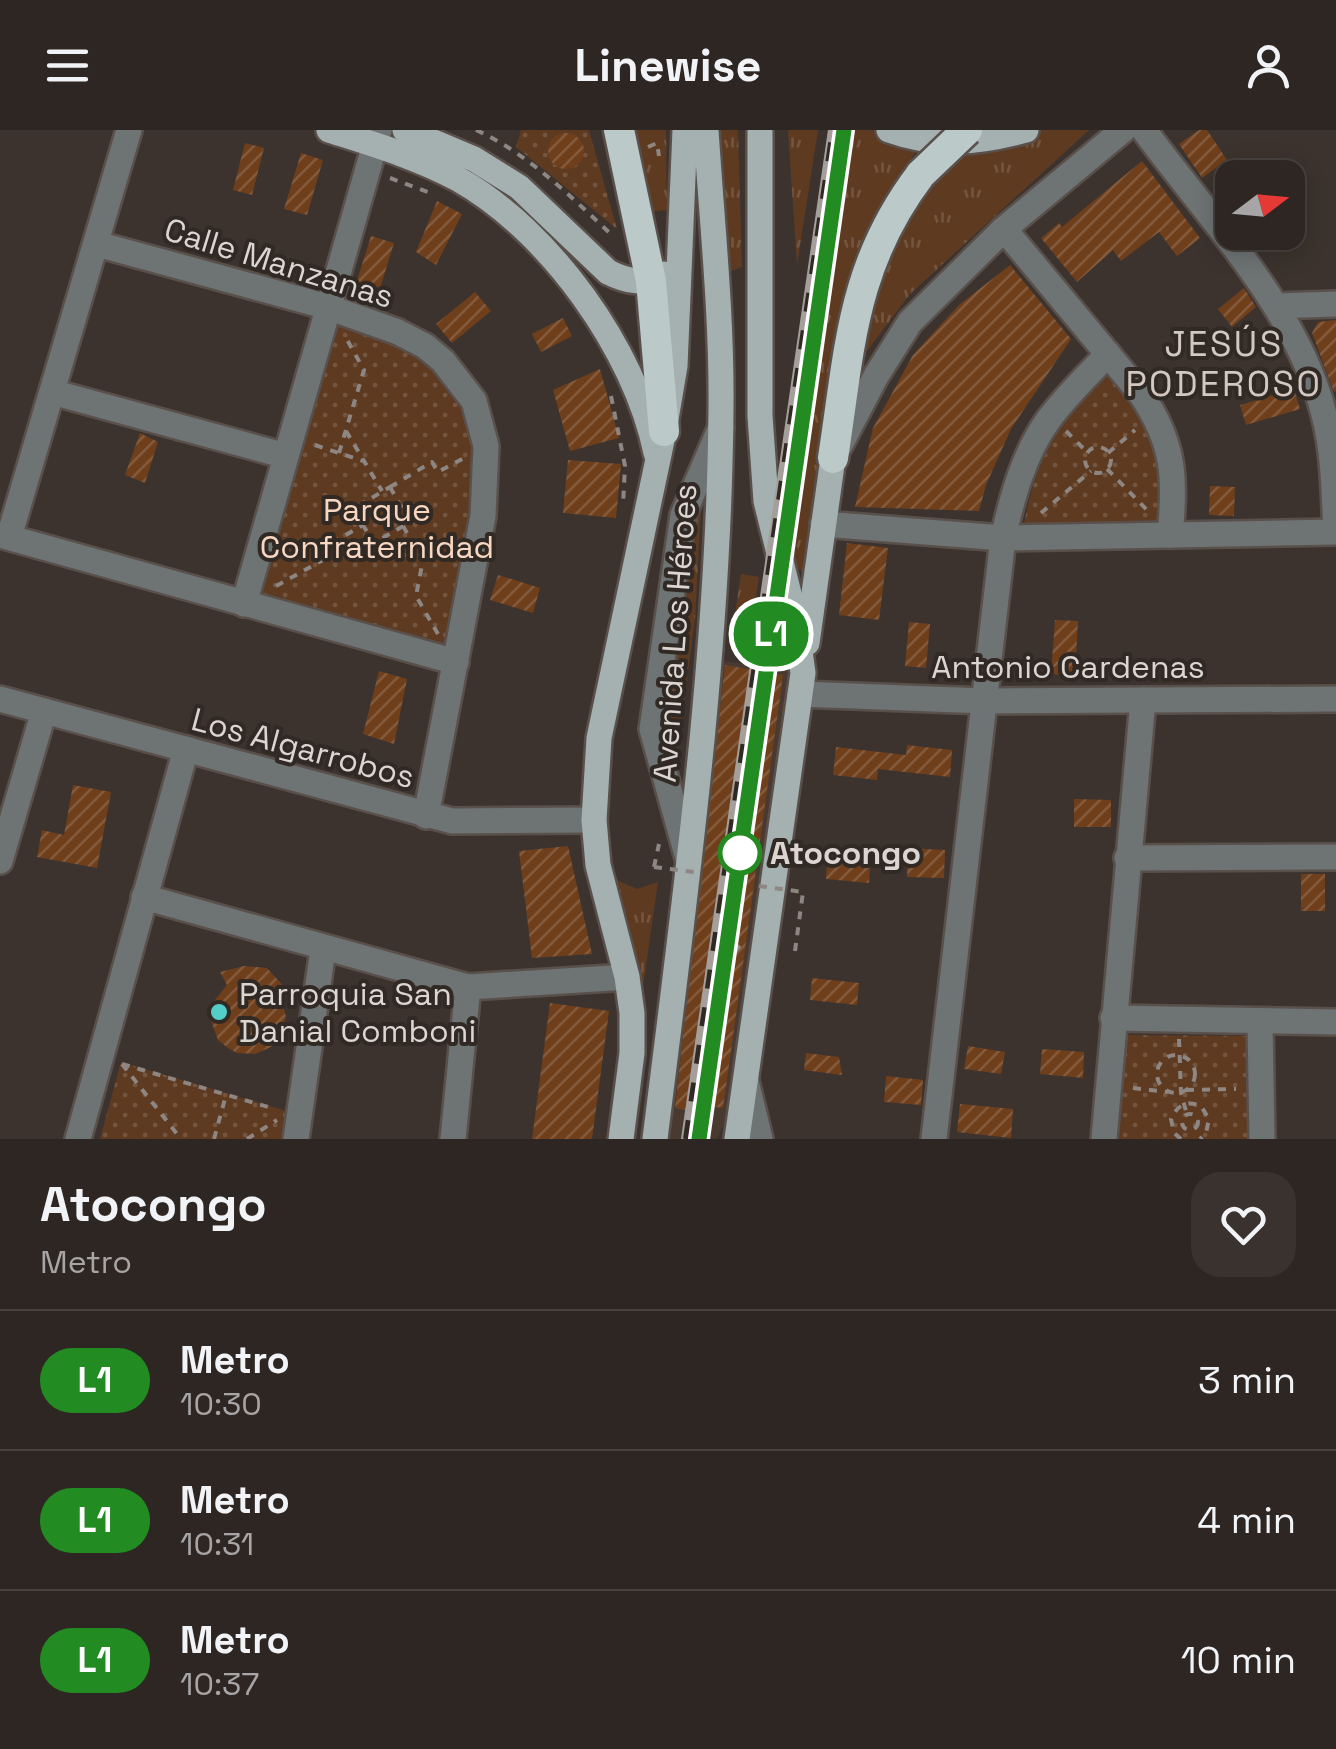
<!DOCTYPE html>
<html lang="en">
<head>
<meta charset="utf-8">
<style>
	:root { --surface:#2d2622; --page:#39322f; --text:#f1f3f6; --muted:#a7a5a5; --line:#484340 }
	body { margin:0; font-family:"Space Grotesk",sans-serif; background:var(--page); color:var(--text); height:100vh; display:flex; flex-direction:column; font-size:38px; white-space:nowrap }
	* { box-sizing:border-box; margin:0 }
	p { font-size:32px; color:var(--muted) }
	.icon { flex:none; width:55px; height:55px; fill:none; stroke:currentColor; stroke-width:2; stroke-linecap:round; stroke-linejoin:round }
	.map { position:relative; height:1009px; overflow:hidden }
	.sheet { display:flex; flex-direction:column; background:var(--surface); flex:1 }
	.sheet>* { flex:none }
	.badge { padding:0 20px; border-radius:32px; font-size:35px; line-height:65px }
	.needle { width:65px; rotate:74deg }
	.tools { position:absolute; left:1215px; top:30px; display:grid; gap:20px }
	.tools a { display:grid; place-items:center; width:90px; height:90px; border-radius:20px; background:var(--surface); box-shadow:0 5px 25px #0003,0 0 0 2px var(--line); font-size:50px }
	.map>.badge { position:absolute; translate:-50% -50%; box-shadow:0 0 0 5px #fff }
	.round { display:grid; place-items:center; flex:none; width:105px; height:105px; border-radius:30px; background:var(--page) }
	.overview { display:flex; align-items:center; justify-content:space-between; height:170px; padding:0 40px }
	h1 { font-size:48px; font-weight:700; line-height:75px }
	ul { padding:0; list-style:none }
	li { display:flex; align-items:center; gap:30px; height:140px; padding:0 40px; border-top:2px solid var(--line) }
	li div { flex:1 }
	li b { display:block; font-size:38px }
	li em { font-style:normal }
	li .badge { min-width:110px; font-weight:700; text-align:center }
	header { display:flex; justify-content:space-between; align-items:center; height:130px; padding:0 40px; background:var(--surface); font-size:45px; font-weight:700 }
	.map>svg:first-child { display:block }
	.built { fill:#493a31 }
	.grass { fill:url(#grass-tufts) }
	.park { fill:url(#park-dots) }
	.building { fill:url(#building-hatch) }
	.lines { fill:none; stroke-linecap:round; stroke-linejoin:round }
	.minor-casing { stroke:#59504c; stroke-width:30 }
	.major-casing { stroke:#59504c; stroke-width:30 }
	.highway-casing { stroke:#59504c; stroke-width:35 }
	.path { stroke:#8d8682; stroke-width:4; stroke-dasharray:8 8; stroke-linecap:butt }
	.minor { stroke:#6e7373; stroke-width:25 }
	.major { stroke:#a5b1b0; stroke-width:25 }
	.highway { stroke:#bbc9c8; stroke-width:30 }
	.rail-casing { stroke:#a59f9b; stroke-width:10 }
	.rail { stroke:#312924; stroke-width:6; stroke-dasharray:19; stroke-linecap:butt }
	.highway-bridge-casing { stroke:#59504c; stroke-width:35; stroke-linecap:butt }
	.path-bridge { stroke:#8d8682; stroke-width:4; stroke-dasharray:8 8; stroke-linecap:butt }
	.highway-bridge { stroke:#bbc9c8; stroke-width:30 }
	.line-casing { stroke:#fff; stroke-width:22 }
	.line { stroke:#228b22; stroke-width:15 }
	.stop-dot { fill:#fff; stroke:#228b22; stroke-width:5 }
	.poi-dot { fill:#54cdc8; stroke:#312924; stroke-width:4 }
	.labels { text-anchor:middle; stroke-width:8; stroke-linejoin:round; paint-order:stroke }
	.street-label { font-size:32px; fill:#dbd6d2; stroke:#312924 }
	.park-label { font-size:32px; fill:#f7d7c2; stroke:#312924 }
	.stop-label { font-size:32px; font-weight:bold; fill:#dbd6d2; stroke:#312924; text-anchor:start }
	.poi-label { font-size:32px; fill:#dbd6d2; stroke:#312924; text-anchor:start }
	.neighbourhood-label { font-size:35px; letter-spacing:2.5px; fill:#d2c7c1; stroke:#312924 }
</style>
</head>
<body>
<header><svg class="icon" aria-label="menu" viewBox="0 0 24 24"><path d="M4 6h16M4 12h16M4 18h16"/></svg>Linewise<svg class="icon" aria-label="person" viewBox="0 0 24 24"><circle cx="12" cy="8" r="4"/><path d="M4 21q1-7 8-7t8 7"/></svg></header>
<div class="map">
<svg width="1336" height="1009" viewBox="0 0 1336 1009">
	<defs>
		<pattern id="grass-tufts" width="24" height="20" patternUnits="userSpaceOnUse" patternTransform="scale(2.5)"><rect width="24" height="20" fill="#5e3a21"/><path d="M3 7l-1-3M5 7V3M7 7l1-3M15 17l-1-3M17 17v-4M19 17l1-3" fill="none" stroke="#745640"/></pattern>
		<pattern id="park-dots" width="8" height="8" patternUnits="userSpaceOnUse" patternTransform="scale(2.5)"><rect width="8" height="8" fill="#5e3a21"/><path d="M2 2h.1M6 6h.1" fill="none" stroke="#745640" stroke-width="1.8" stroke-linecap="round"/></pattern>
		<pattern id="building-hatch" width="6" height="6" patternUnits="userSpaceOnUse" patternTransform="scale(2.5)"><rect width="6" height="6" fill="#6f3f1c"/><path d="M-1 1l2-2M0 6l6-6M5 7l2-2" fill="none" stroke="#835a3c"/></pattern>
	</defs>
	<rect width="100%" height="100%" fill="#3c332e"/>
	<!-- built -->
	<path class="built" d="M 723,531 L 790,539 L 726,991 L 716,1009 L 665,1009 L 661,982 Z"/>
	<!-- grass -->
	<g class="grass">
		<path d="M 628,0 L 666,0 L 667,80 L 649,82 Z"/>
		<path d="M 718,0 L 738,0 L 742,137 L 731,141 Z"/>
		<path d="M 788,0 L 818,0 L 797,135 Z"/>
		<path d="M 853,0 L 878,0 L 918,18 L 875,86 L 859,123 L 842,187 L 807,445 L 790,433 Z"/>
		<path d="M 1040,0 L 1089,0 L 910,164 L 867,221 L 861,222 L 865,188 L 911,68 L 959,26 Z"/>
		<path d="M 701,377 L 695,489 L 675,636 L 662,613 L 693,381 Z"/>
		<path d="M 741,444 L 759,447 L 748,519 L 730,517 Z"/>
		<path d="M 614,749 L 637,759 L 658,752 L 643,856 Z"/>
	</g>
	<!-- park -->
	<g class="park">
		<path d="M 521,0 L 589,0 L 617,99 L 516,17 Z"/>
		<path d="M 339,194 L 395,209 L 423,223 L 473,291 L 479,368 L 449,516 L 260,464 Z"/>
		<path d="M 1114,239 L 1157,305 L 1163,394 L 1024,394 C 1035,330 1063,280 1114,239 Z"/>
		<path d="M 1123,905 L 1250,906 L 1249,1009 L 1113,1009 Z"/>
		<path d="M 121,932 L 290,982 L 286,1009 L 100,1009 Z"/>
	</g>
	<!-- building -->
	<g class="building">
		<path d="M 1199,0 L 1207,0 L 1227,30 L 1202,48 L 1179,14 Z"/>
		<circle cx="566" cy="21" r="18"/>
		<path d="M 245,13 L 264,18 L 252,65 L 233,60 Z"/>
		<path d="M 301,23 L 323,30 L 307,85 L 284,79 Z"/>
		<path d="M 1142,31 L 1200,108 L 1177,126 L 1159,102 L 1121,131 L 1113,120 L 1077,152 L 1041,108 L 1059,93 L 1062,97 Z"/>
		<path d="M 437,71 L 462,84 L 436,135 L 416,122 Z"/>
		<path d="M 371,106 L 394,113 L 378,165 L 355,157 Z"/>
		<path d="M 1010,135 L 1071,209 L 1011,299 L 986,355 L 979,381 L 855,377 L 873,298 L 913,225 L 959,175 Z"/>
		<path d="M 1244,158 L 1256,177 L 1232,197 L 1218,179 Z"/>
		<path d="M 475,162 L 491,181 L 452,213 L 436,194 Z"/>
		<path d="M 563,188 L 572,206 L 541,222 L 532,204 Z"/>
		<path d="M 1336,190 L 1336,261 L 1334,262 L 1312,203 L 1318,192 Z"/>
		<path d="M 600,239 L 619,308 L 570,321 L 553,260 Z"/>
		<path d="M 1294,259 L 1300,279 L 1246,295 L 1240,275 Z"/>
		<path d="M 140,303 L 158,312 L 145,353 L 125,345 Z"/>
		<path d="M 568,330 L 621,334 L 616,388 L 563,383 Z"/>
		<path d="M 1210,356 L 1235,357 L 1234,386 L 1209,385 Z"/>
		<path d="M 847,413 L 888,418 L 879,490 L 839,485 Z"/>
		<path d="M 498,445 L 540,458 L 533,483 L 490,470 Z"/>
		<path d="M 1055,490 L 1078,491 L 1075,546 L 1051,544 Z"/>
		<path d="M 909,492 L 930,494 L 926,538 L 905,536 Z"/>
		<path d="M 725,535 L 783,545 L 723,978 L 686,973 L 685,980 L 675,978 Z"/>
		<path d="M 379,541 L 407,549 L 394,614 L 363,604 Z"/>
		<path d="M 907,615 L 952,620 L 950,647 L 878,639 L 877,650 L 833,645 L 836,617 L 906,625 Z"/>
		<path d="M 73,655 L 111,662 L 97,738 L 37,727 L 42,700 L 64,705 Z"/>
		<path d="M 1074,669 L 1111,670 L 1111,697 L 1074,697 Z"/>
		<path d="M 568,716 L 592,824 L 532,828 L 519,721 Z"/>
		<path d="M 828,717 L 871,721 L 869,753 L 826,749 Z"/>
		<path d="M 908,718 L 945,720 L 944,748 L 907,747 Z"/>
		<rect x="1301" y="744" width="24" height="37"/>
		<path d="M 244,836 L 267,838 L 286,859 L 280,864 L 286,887 L 281,904 L 271,917 L 255,924 L 237,923 L 228,918 L 218,910 L 210,888 L 215,870 L 227,855 L 220,842 Z"/>
		<path d="M 812,848 L 859,853 L 857,875 L 810,870 Z"/>
		<path d="M 550,873 L 609,881 L 592,1009 L 532,1009 Z"/>
		<path d="M 968,916 L 1005,922 L 1001,944 L 964,939 Z"/>
		<path d="M 1042,919 L 1084,922 L 1083,948 L 1040,944 Z"/>
		<path d="M 806,923 L 839,927 L 842,945 L 804,940 Z"/>
		<path d="M 886,946 L 923,950 L 921,975 L 884,972 Z"/>
		<path d="M 960,974 L 1013,979 L 1011,1008 L 957,1002 Z"/>
	</g>
	<g class="lines">
		<!-- minor casing -->
		<g class="minor-casing">
			<g id="minor">
				<path d="M 1144,0 C 1208,88 1303,184 1326,293 C 1334,328 1334,365 1336,401"/>
				<path d="M 1004,99 L 1141,264 C 1174,313 1176,347 1170,405"/>
				<path d="M 97,114 L 328,177 L 398,202 L 425,216 L 443,231 L 474,271 L 486,316 L 483,386 L 426,686"/>
				<path d="M 1276,176 L 1336,174"/>
				<path d="M 52,262 L 286,326"/>
				<path d="M 840,315 L 876,246 L 910,192 L 1004,99 L 1123,0"/>
				<path d="M 823,394 L 1003,408 L 1336,402"/>
				<path d="M 0,405 L 456,532"/>
				<path d="M 9,407 L 129,0"/>
				<path d="M 244,474 L 379,0"/>
				<path d="M 800,564 L 985,571 L 1336,569"/>
				<path d="M 0,569 L 452,691 L 594,690"/>
				<path d="M 1127,728 L 1336,727"/>
				<path d="M 0,731 L 44,581"/>
				<path d="M 689,732 L 652,599 L 683,385 L 721,297"/>
				<path d="M 144,767 L 468,857 L 627,847"/>
				<path d="M 1113,888 L 1336,892"/>
				<path d="M 1260,892 L 1262,1009"/>
				<path d="M 746,951 L 760,1009"/>
				<path d="M 78,1009 L 186,619"/>
				<path d="M 296,1009 L 323,819"/>
				<path d="M 453,1009 L 468,857"/>
				<path d="M 934,1009 L 1003,408 C 1012,368 1024,323 1049,289 C 1066,266 1088,245 1108,224"/>
				<path d="M 1104,1009 L 1143,570"/>
			</g>
		</g>
		<!-- major casing -->
		<g class="major-casing">
			<g id="major">
				<path d="M 329,0 C 373,14 417,27 458,49 C 550,101 635,220 656,323"/>
				<path d="M 405,0 L 474,29 L 519,57 L 608,142 C 628,152 644,155 664,144"/>
				<path d="M 889,0 C 936,17 979,13 1026,0"/>
				<path d="M 807,513 L 833,328"/>
				<path d="M 621,1009 L 632,923 L 632,883 L 627,847 L 598,735 L 594,690 L 599,608 L 664,301 L 675,236 L 685,0"/>
				<path d="M 655,1009 C 685,767 719,523 721,279 C 722,186 712,93 706,0"/>
				<path d="M 737,1009 L 803,543 L 796,492 L 766,371 L 760,286 L 760,0"/>
			</g>
		</g>
		<!-- highway casing -->
		<g class="highway-casing">
			<g id="highway">
				<path d="M 619,0 L 651,151 L 664,301"/>
				<path d="M 833,328 C 850,219 851,136 921,44"/>
			</g>
		</g>
		<!-- path -->
		<g class="path">
			<path d="M 476,0 C 529,24 572,68 614,107"/>
			<path d="M 648,17 L 657,13 L 659,26"/>
			<path d="M 390,48 L 428,62"/>
			<path d="M 611,266 L 625,336 L 623,375"/>
			<path d="M 346,301 L 382,361"/>
			<path d="M 1066,301 L 1087,322"/>
			<path d="M 315,315 L 363,331"/>
			<circle cx="1098" cy="330" r="13"/>
			<path d="M 339,323 L 364,240 L 345,206"/>
			<path d="M 1108,323 L 1135,300"/>
			<path d="M 1107,339 L 1149,382"/>
			<path d="M 390,357 L 410,392 L 374,413 L 353,379 Z"/>
			<path d="M 390,357 L 432,332 L 438,342 L 464,328"/>
			<path d="M 1041,383 L 1091,341"/>
			<path d="M 403,396 L 423,430 L 416,466 L 438,504"/>
			<path d="M 276,456 L 323,430 L 318,421 L 363,395"/>
			<path d="M 654,737 L 659,714"/>
			<path d="M 795,821 L 803,762"/>
			<path d="M 735,822 L 740,815"/>
			<path d="M 1179,909 L 1181,963 L 1187,985"/>
			<path d="M 718,922 L 715,961 L 721,963"/>
			<circle cx="1176" cy="944" r="19"/>
			<path d="M 122,934 L 275,979"/>
			<path d="M 122,934 L 181,1009"/>
			<path d="M 1133,958 L 1168,962"/>
			<path d="M 1186,960 L 1236,959"/>
			<circle cx="1190" cy="992" r="8"/>
			<path d="M 214,1009 L 226,965"/>
			<path d="M 247,1009 L 277,990"/>
			<path d="M 1181,1009 L 1174,1003 L 1171,989 C 1177,975 1187,970 1201,976 L 1209,989 L 1206,1003 L 1200,1009"/>
		</g>
		<!-- minor -->
		<use href="#minor" class="minor"/>
		<!-- major -->
		<use href="#major" class="major"/>
		<!-- highway -->
		<use href="#highway" class="highway"/>
		<!-- rail casing -->
		<g class="rail-casing">
			<path id="rail" d="M 686,1009 L 833,0"/>
		</g>
		<!-- rail -->
		<use href="#rail" class="rail"/>
		<!-- highway-bridge casing -->
		<g class="highway-bridge-casing">
			<path id="highway-bridge" d="M 921,44 L 967,0"/>
		</g>
		<!-- path-bridge -->
		<g class="path-bridge">
			<path d="M 654,737 L 694,742"/>
			<path d="M 759,756 L 803,762"/>
		</g>
		<!-- highway-bridge -->
		<use href="#highway-bridge" class="highway-bridge"/>
	</g>
	<g class="lines">
		<!-- line casing -->
		<g class="line-casing">
			<path id="line" d="M 699,1009 L 844,0"/>
		</g>
		<!-- line -->
		<use href="#line" class="line"/>
	</g>
	<!-- markers -->
	<circle class="stop-dot" cx="740" cy="723" r="20"/>
	<circle class="poi-dot" cx="219" cy="882" r="10"/>
	<g class="labels">
		<!-- street labels -->
		<g class="street-label">
			<text transform="translate(279 133) rotate(17)" y="11">Calle Manzanas</text>
			<text transform="translate(675 503) rotate(-86)" y="11">Avenida Los Héroes</text>
			<text x="1068" y="548">Antonio Cardenas</text>
			<text transform="translate(303 618) rotate(15)" y="11">Los Algarrobos</text>
		</g>
		<!-- park labels -->
		<g class="park-label">
			<text x="377" y="391">Parque<tspan x="377" dy="37">Confraternidad</tspan></text>
		</g>
		<!-- stop labels -->
		<g class="stop-label">
			<text x="770" y="734">Atocongo</text>
		</g>
		<!-- poi labels -->
		<g class="poi-label">
			<text x="239" y="875">Parroquia San<tspan x="239" dy="37">Danial Comboni</tspan></text>
		</g>
		<!-- neighbourhood labels -->
		<g class="neighbourhood-label">
			<text x="1224" y="226">JESÚS<tspan x="1224" dy="40">PODEROSO</tspan></text>
		</g>
	</g>
</svg>
<div class="tools">
<a><svg class="needle" viewBox="-14 -14 28 28"><path d="M0-13l5 13h-10z" fill="#e53935"/><path d="M0 13l5-13h-10z" fill="#a7a5a5"/></svg></a>
</div>
<b class="badge" style="left:771px;top:504px;background:#228b22;color:#fff">L1</b>
</div>
<section class="sheet">
<div class="overview"><div><h1>Atocongo</h1><p>Metro</p></div><a class="round"><svg class="icon" aria-label="heart" viewBox="0 0 24 24"><path d="M12 20l-8-8c-3-5 5-10 8-4 3-6 11-1 8 4z"/></svg></a></div>
<ul>
<li><span class="badge" style="background:#228b22;color:#fff">L1</span><div><b>Metro</b><p>10:30</p></div><em>3 min</em></li>
<li><span class="badge" style="background:#228b22;color:#fff">L1</span><div><b>Metro</b><p>10:31</p></div><em>4 min</em></li>
<li><span class="badge" style="background:#228b22;color:#fff">L1</span><div><b>Metro</b><p>10:37</p></div><em>10 min</em></li>
</ul>
</section>
</body>
</html>
